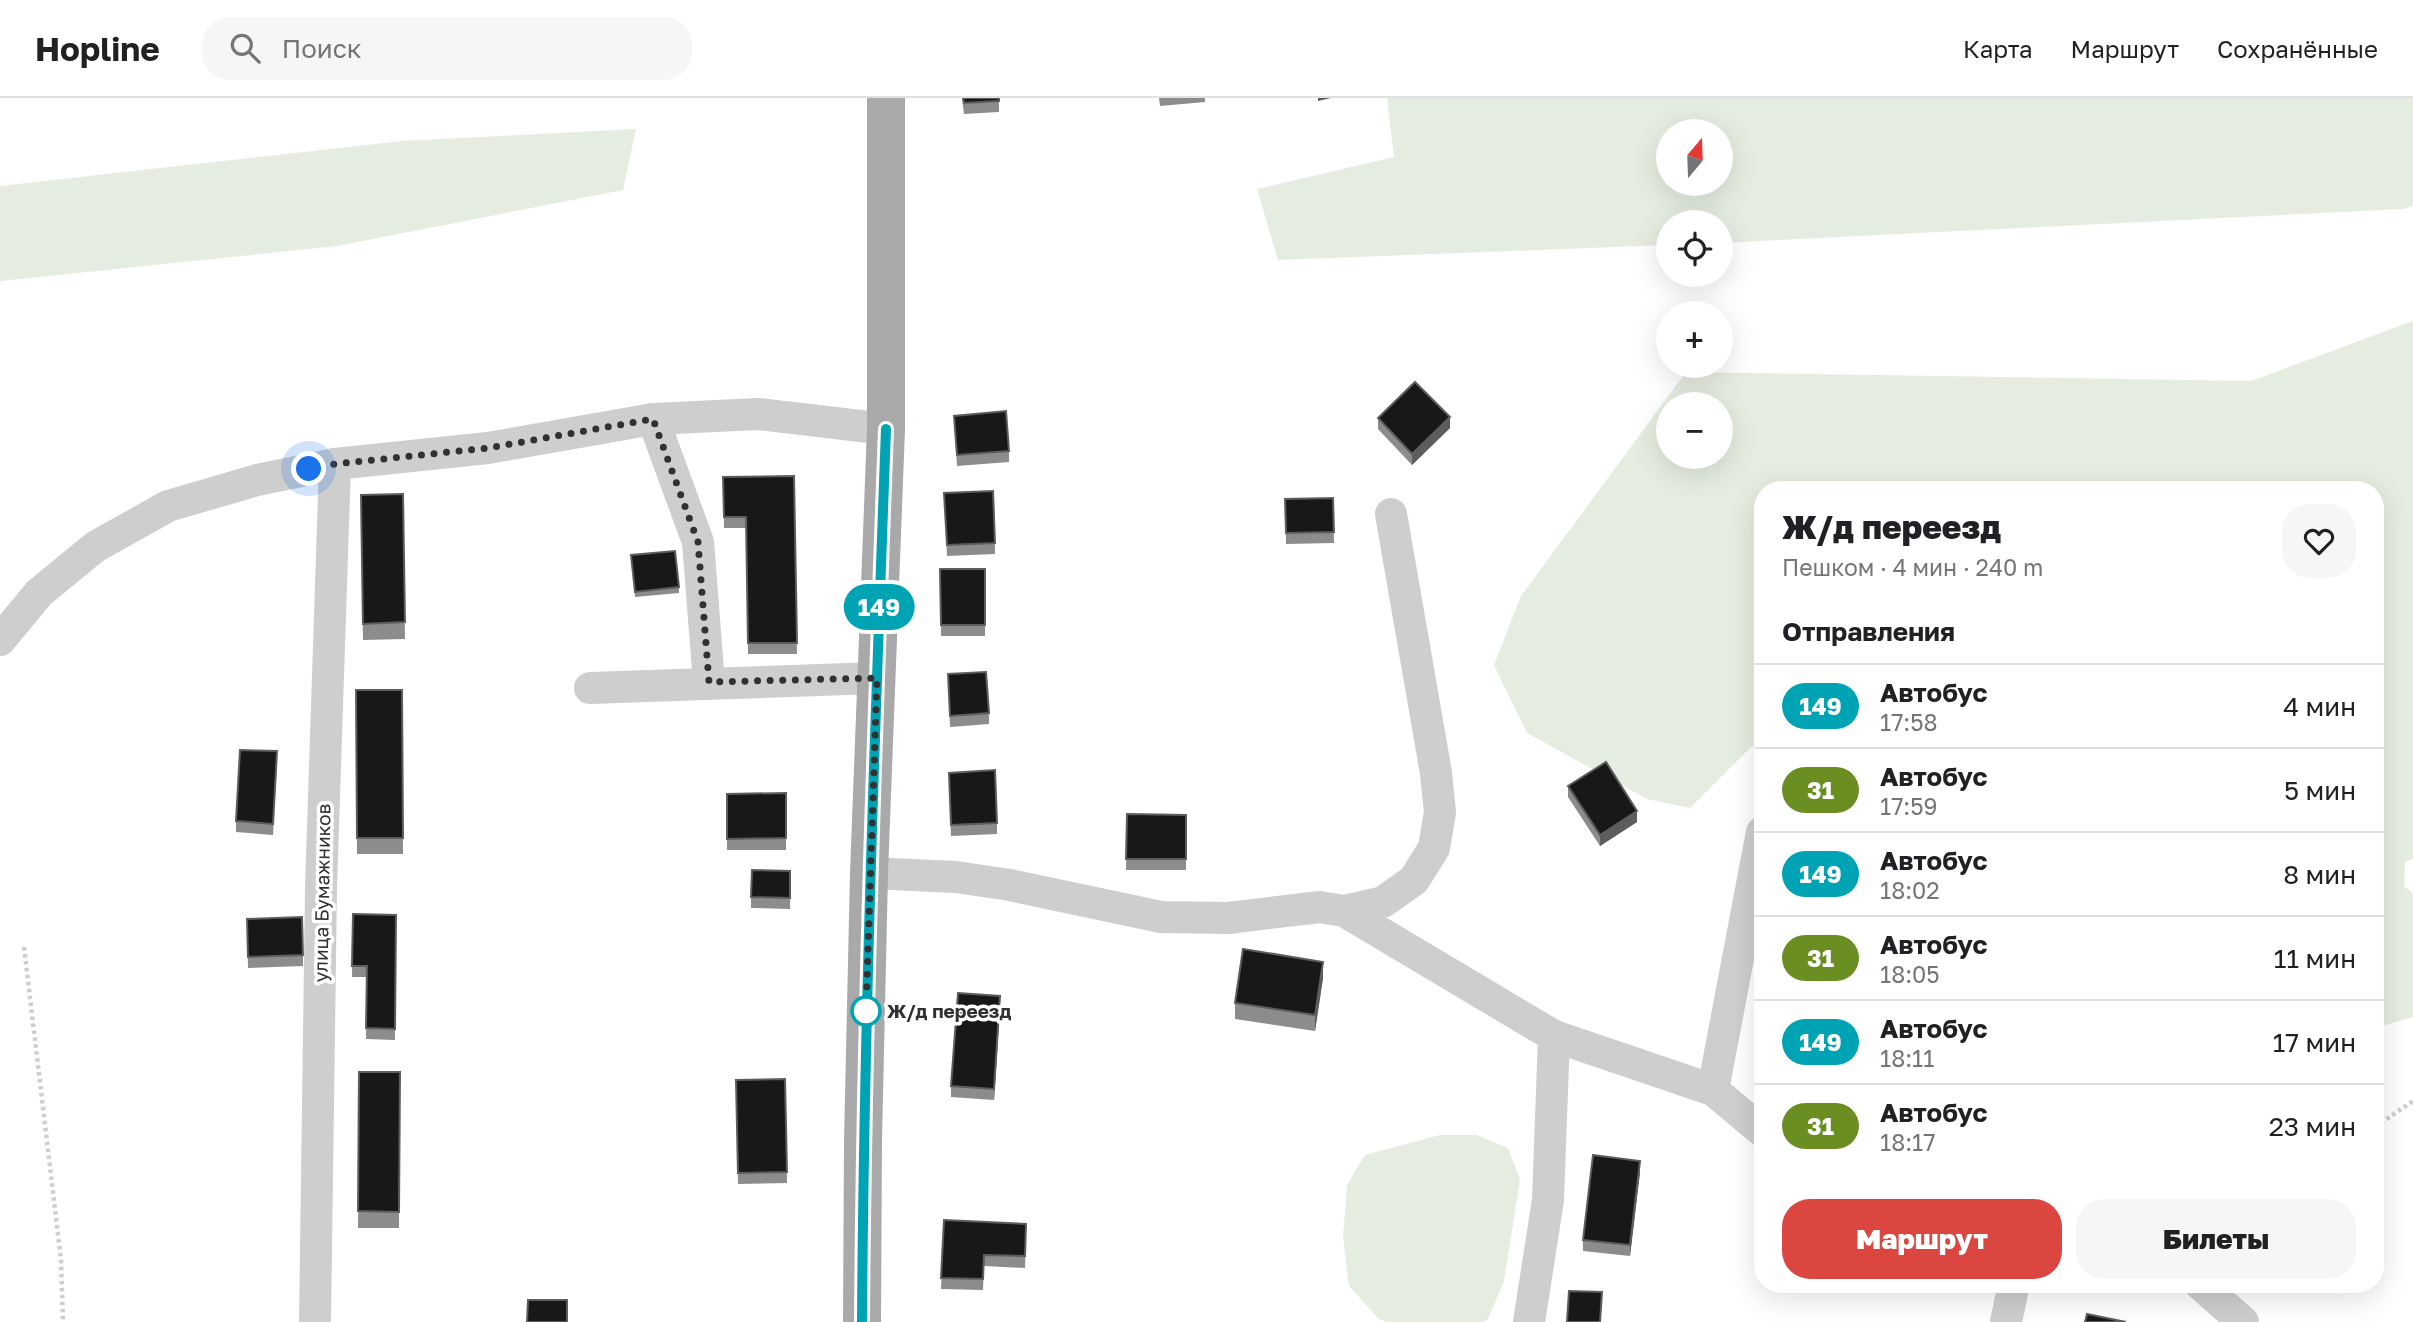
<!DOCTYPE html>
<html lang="ru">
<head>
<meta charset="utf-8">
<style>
	:root { --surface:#fff; --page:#f6f6f6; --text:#202124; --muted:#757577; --line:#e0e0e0; --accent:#db4640 }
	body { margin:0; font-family:"Golos Text",sans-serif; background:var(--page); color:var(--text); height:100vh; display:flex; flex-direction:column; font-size:26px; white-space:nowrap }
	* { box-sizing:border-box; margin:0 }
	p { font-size:23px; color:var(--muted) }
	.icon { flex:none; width:38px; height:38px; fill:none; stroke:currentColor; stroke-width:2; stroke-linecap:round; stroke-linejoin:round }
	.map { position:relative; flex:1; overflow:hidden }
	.panel { position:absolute; left:1754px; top:383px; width:630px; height:812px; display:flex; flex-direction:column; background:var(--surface); border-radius:28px; box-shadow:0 7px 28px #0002 }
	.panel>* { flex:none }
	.badge { padding:0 14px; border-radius:23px; font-size:24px; line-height:46px }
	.needle { width:46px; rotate:19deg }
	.controls { position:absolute; left:1656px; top:21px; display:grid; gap:14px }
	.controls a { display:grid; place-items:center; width:77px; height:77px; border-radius:50%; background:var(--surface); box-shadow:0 7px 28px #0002; font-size:35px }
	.you { position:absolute; width:35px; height:35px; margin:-18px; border:5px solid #fff; border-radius:50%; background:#1a73e8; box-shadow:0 0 0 10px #1a73e833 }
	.map>.badge { position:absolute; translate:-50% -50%; box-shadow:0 0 0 4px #fff }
	h2 { padding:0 28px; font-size:26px; line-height:63px }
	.round { display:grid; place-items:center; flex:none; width:74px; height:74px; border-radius:28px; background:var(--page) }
	.overview { display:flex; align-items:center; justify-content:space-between; height:119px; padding:0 28px }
	h1 { font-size:33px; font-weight:800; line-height:52px }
	.button { display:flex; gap:14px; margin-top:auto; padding:14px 28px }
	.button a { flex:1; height:80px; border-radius:28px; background:var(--accent); color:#fff; font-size:28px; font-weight:800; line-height:80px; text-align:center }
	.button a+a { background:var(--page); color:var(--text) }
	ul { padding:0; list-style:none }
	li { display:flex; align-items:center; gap:21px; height:84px; padding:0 28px; border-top:2px solid var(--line) }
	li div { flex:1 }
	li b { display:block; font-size:26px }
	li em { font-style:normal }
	li .badge { min-width:77px; font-weight:700; text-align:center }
	header { display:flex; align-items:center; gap:42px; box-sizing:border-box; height:98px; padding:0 35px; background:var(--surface); border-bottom:2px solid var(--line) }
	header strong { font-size:33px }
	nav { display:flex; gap:38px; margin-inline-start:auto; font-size:24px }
	.search { width:490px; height:63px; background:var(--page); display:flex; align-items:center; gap:18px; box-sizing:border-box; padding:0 24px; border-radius:28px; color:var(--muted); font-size:26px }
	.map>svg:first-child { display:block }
	.green { fill:#e5ede0; fill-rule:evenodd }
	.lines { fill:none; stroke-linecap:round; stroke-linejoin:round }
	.path { stroke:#cecece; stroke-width:4.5; stroke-dasharray:3.5 3.5; stroke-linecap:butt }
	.minor { stroke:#cecece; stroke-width:32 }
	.major { stroke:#a9a9a9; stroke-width:38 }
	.wall { fill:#8c8c8c }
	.shaded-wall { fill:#5d5d5d }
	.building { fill:#181818; stroke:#5d5d5d; stroke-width:2 }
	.line-casing { stroke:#fff; stroke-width:16 }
	.line { stroke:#00a3b4; stroke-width:10 }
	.walk { stroke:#313131; stroke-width:7; stroke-dasharray:0 12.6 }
	.stop-dot { fill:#fff; stroke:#00a3b4; stroke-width:3.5 }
	.labels { text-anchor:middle; stroke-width:7; stroke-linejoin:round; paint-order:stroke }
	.street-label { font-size:19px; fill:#313131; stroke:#fff }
	.stop-label { font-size:19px; font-weight:bold; fill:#313131; stroke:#fff; text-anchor:start }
</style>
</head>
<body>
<header>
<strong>Hopline</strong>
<div class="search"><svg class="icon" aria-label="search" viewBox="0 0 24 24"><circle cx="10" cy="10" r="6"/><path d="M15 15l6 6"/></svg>Поиск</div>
<nav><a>Карта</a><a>Маршрут</a><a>Сохранённые</a></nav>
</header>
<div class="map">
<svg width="2413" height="1224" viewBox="0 0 2413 1224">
	<rect width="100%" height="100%" fill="#fff"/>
	<!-- green -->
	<g class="green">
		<path d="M 1387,0 L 2413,0 L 2413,108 L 2403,111 L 1720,145 L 1720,124 L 1668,124 L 1668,147 L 1278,162 L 1257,91 L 1394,59 ZM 1668,33 L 1720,33 L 1720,86 L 1668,86 Z"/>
		<path d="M 636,31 L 623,92 L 337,148 L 0,183 L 0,88 L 402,43 Z"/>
		<path d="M 2413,223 L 2413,761 L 2405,764 L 2404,788 L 2413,795 L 2413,919 L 2375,930 L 2375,392 L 1762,392 L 1762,649 L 1752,648 L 1690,710 L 1647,701 L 1527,635 L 1494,567 L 1521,498 L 1686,274 L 2251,283 ZM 1668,306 L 1720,306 L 1720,359 L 1668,359 Z"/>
		<path d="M 1440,1037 L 1477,1037 L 1508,1050 L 1520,1082 L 1504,1183 L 1488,1221 L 1483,1224 L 1387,1224 L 1379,1221 L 1349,1188 L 1343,1139 L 1347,1087 L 1365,1057 Z"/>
	</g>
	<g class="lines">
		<!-- path -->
		<g class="path">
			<path d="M 24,849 L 61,1162 L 63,1224"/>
			<path d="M 2375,1029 L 2413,1003"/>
		</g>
		<!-- minor -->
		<g class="minor">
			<path d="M 653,321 L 698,444 L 709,585"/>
			<path d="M 0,542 L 39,495 L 95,449 L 168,408 L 257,382 L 335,366 L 488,350 L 653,321 L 758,316 L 886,331"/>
			<path d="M 590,590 L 877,580"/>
			<path d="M 869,775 L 956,779 L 1010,787 L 1161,819 L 1228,820 L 1320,809 L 1344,813 L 1554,938 L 1713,992 L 1762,1033"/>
			<path d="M 1344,813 L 1383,804 L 1414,782 L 1434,750 L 1440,714 L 1436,675 L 1391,416"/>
			<path d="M 1713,992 L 1762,734"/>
			<path d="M 2200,1186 L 2243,1224"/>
			<path d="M 315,1224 L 321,790 L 335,366"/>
			<path d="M 1529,1224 L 1548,1102 L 1554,938"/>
			<path d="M 2006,1224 L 2014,1186"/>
		</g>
		<!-- major -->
		<path class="major" d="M 862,1224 L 863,1043 L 869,775 L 886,331 L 886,0"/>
	</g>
	<!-- wall -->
	<g class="wall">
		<path d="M 962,0 L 999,0 L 999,14 L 964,16 Z"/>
		<path d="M 1159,0 L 1205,0 L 1205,4 L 1160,8 Z"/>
		<path d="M 954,318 L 1009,353 L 1009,364 L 957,368 Z"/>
		<path d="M 1378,320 L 1450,330 L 1412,367 L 1378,331 Z"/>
		<path d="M 794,378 L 797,556 L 748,556 L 746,430 L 724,430 L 723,379 Z"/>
		<path d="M 944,395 L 995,445 L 995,456 L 947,458 Z"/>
		<path d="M 403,396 L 405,541 L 363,542 L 361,397 Z"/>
		<path d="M 1333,400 L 1334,445 L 1286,446 L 1285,401 Z"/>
		<path d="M 631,457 L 679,489 L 679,495 L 635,499 Z"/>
		<path d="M 940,471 L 985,471 L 985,538 L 941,538 Z"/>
		<path d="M 948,576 L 989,615 L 989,626 L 950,629 Z"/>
		<path d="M 356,592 L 402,592 L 403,756 L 357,756 Z"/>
		<path d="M 277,665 L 273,737 L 236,734 L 236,723 Z"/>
		<path d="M 949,686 L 997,725 L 997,736 L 951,738 Z"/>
		<path d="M 1568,688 L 1637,724 L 1600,748 L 1568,699 Z"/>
		<path d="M 786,695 L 786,752 L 727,752 L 727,696 Z"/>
		<path d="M 1127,716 L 1186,717 L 1186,772 L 1126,772 Z"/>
		<path d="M 790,773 L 790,811 L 751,810 L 751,799 Z"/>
		<path d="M 353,816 L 396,817 L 395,942 L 366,941 L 367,879 L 352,879 Z"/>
		<path d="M 247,821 L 303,857 L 303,868 L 248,870 Z"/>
		<path d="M 1323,880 L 1315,933 L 1235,921 L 1235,905 Z"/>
		<path d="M 1000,909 L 994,1002 L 951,999 L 951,988 Z"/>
		<path d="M 359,974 L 400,974 L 399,1130 L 358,1130 Z"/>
		<path d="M 785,981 L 787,1085 L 738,1086 L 736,982 Z"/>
		<path d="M 1640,1074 L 1630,1158 L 1583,1153 L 1583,1142 Z"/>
		<path d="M 944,1122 L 1026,1137 L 1025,1170 L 984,1168 L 983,1192 L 941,1191 Z"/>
	</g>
	<!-- shaded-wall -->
	<g class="shaded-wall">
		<path d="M 1318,0 L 1331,0 L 1318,3 Z"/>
		<path d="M 1450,319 L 1450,330 L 1412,367 L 1412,356 Z"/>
		<path d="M 1637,713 L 1637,724 L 1600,748 L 1600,737 Z"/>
		<path d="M 1323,864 L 1323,880 L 1315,933 L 1315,917 Z"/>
		<path d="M 1000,898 L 1000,909 L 994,1002 L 994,991 Z"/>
		<path d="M 1640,1063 L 1640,1074 L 1630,1158 L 1630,1147 Z"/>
	</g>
	<!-- building -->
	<g class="building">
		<path d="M 963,0 L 999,0 L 999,3 L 964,5 Z"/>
		<path d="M 1415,284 L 1450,319 L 1412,356 L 1378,320 Z"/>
		<path d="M 1006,313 L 1009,353 L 957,357 L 954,318 Z"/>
		<path d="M 794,378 L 797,545 L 748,545 L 746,419 L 724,419 L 723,379 Z"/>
		<path d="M 993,393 L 995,445 L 947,447 L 944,395 Z"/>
		<path d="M 403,396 L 405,524 L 363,526 L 361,397 Z"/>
		<path d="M 1333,400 L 1334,434 L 1286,435 L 1285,401 Z"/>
		<path d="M 675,453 L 679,489 L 635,494 L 631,457 Z"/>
		<path d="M 940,471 L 985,471 L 985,527 L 941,527 Z"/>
		<path d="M 986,574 L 989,615 L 950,618 L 948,576 Z"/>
		<path d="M 356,592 L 402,592 L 403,740 L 357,740 Z"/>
		<path d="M 240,652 L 277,653 L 273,726 L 236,723 Z"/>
		<path d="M 1606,664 L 1637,713 L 1600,737 L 1568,688 Z"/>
		<path d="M 995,672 L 997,725 L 951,727 L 949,675 Z"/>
		<path d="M 786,695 L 786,740 L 727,741 L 727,696 Z"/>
		<path d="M 1127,716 L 1186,717 L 1186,761 L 1126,761 Z"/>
		<path d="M 752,772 L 790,773 L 790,800 L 751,799 Z"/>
		<path d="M 353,816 L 396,817 L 395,931 L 366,930 L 367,868 L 352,868 Z"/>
		<path d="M 302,819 L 303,857 L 248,859 L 247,821 Z"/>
		<path d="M 1243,851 L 1323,864 L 1315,917 L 1235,905 Z"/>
		<path d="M 958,895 L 1000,898 L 994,991 L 951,988 Z"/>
		<path d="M 359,974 L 400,974 L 399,1114 L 358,1113 Z"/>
		<path d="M 785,981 L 787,1074 L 738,1075 L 736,982 Z"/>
		<path d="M 1593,1057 L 1640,1063 L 1630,1147 L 1583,1142 Z"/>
		<path d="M 944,1122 L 1026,1126 L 1025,1158 L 984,1157 L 983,1181 L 941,1180 Z"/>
		<path d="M 1569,1193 L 1602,1194 L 1600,1224 L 1567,1224 Z"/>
		<path d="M 528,1202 L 567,1202 L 567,1224 L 527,1224 Z"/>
		<path d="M 2087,1216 L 2126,1224 L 2085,1224 Z"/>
	</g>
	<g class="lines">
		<!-- line casing -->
		<g class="line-casing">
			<path id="line" d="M 862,1224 C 864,926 875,628 886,331"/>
		</g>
		<!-- line -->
		<use href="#line" class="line"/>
		<!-- walk -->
		<path class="walk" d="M 309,371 L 335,366 L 488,350 L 653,321 L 698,444 L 709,584 L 877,580 L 866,913"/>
	</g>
	<!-- markers -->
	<circle class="stop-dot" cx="866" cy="913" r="14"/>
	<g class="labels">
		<!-- street labels -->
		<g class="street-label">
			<text transform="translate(322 795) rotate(-89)" y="7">улица Бумажников</text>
		</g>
		<!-- stop labels -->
		<g class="stop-label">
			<text x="887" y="920">Ж/д переезд</text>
		</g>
	</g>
</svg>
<div class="controls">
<a><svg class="needle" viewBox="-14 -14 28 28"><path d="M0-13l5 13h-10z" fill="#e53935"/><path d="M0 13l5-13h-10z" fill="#757577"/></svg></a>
<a><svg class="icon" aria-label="locate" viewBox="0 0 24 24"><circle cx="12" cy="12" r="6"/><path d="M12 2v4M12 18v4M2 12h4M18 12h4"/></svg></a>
<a>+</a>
<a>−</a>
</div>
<div class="you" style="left:309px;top:371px"></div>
<b class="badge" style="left:879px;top:509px;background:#00a3b4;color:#fff">149</b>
<section class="panel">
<div class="overview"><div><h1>Ж/д переезд</h1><p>Пешком · 4 мин · 240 m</p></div><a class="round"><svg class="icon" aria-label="heart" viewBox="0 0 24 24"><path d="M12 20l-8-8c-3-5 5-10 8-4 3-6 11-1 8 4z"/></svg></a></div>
<h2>Отправления</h2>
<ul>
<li><span class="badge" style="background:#00a3b4;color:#fff">149</span><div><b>Автобус</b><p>17:58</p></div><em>4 мин</em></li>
<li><span class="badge" style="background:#6b8e23;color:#fff">31</span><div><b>Автобус</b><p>17:59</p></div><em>5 мин</em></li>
<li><span class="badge" style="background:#00a3b4;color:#fff">149</span><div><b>Автобус</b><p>18:02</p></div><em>8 мин</em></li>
<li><span class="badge" style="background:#6b8e23;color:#fff">31</span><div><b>Автобус</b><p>18:05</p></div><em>11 мин</em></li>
<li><span class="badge" style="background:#00a3b4;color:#fff">149</span><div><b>Автобус</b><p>18:11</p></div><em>17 мин</em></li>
<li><span class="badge" style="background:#6b8e23;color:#fff">31</span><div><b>Автобус</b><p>18:17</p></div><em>23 мин</em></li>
</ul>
<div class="button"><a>Маршрут</a><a>Билеты</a></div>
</section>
</div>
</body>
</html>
